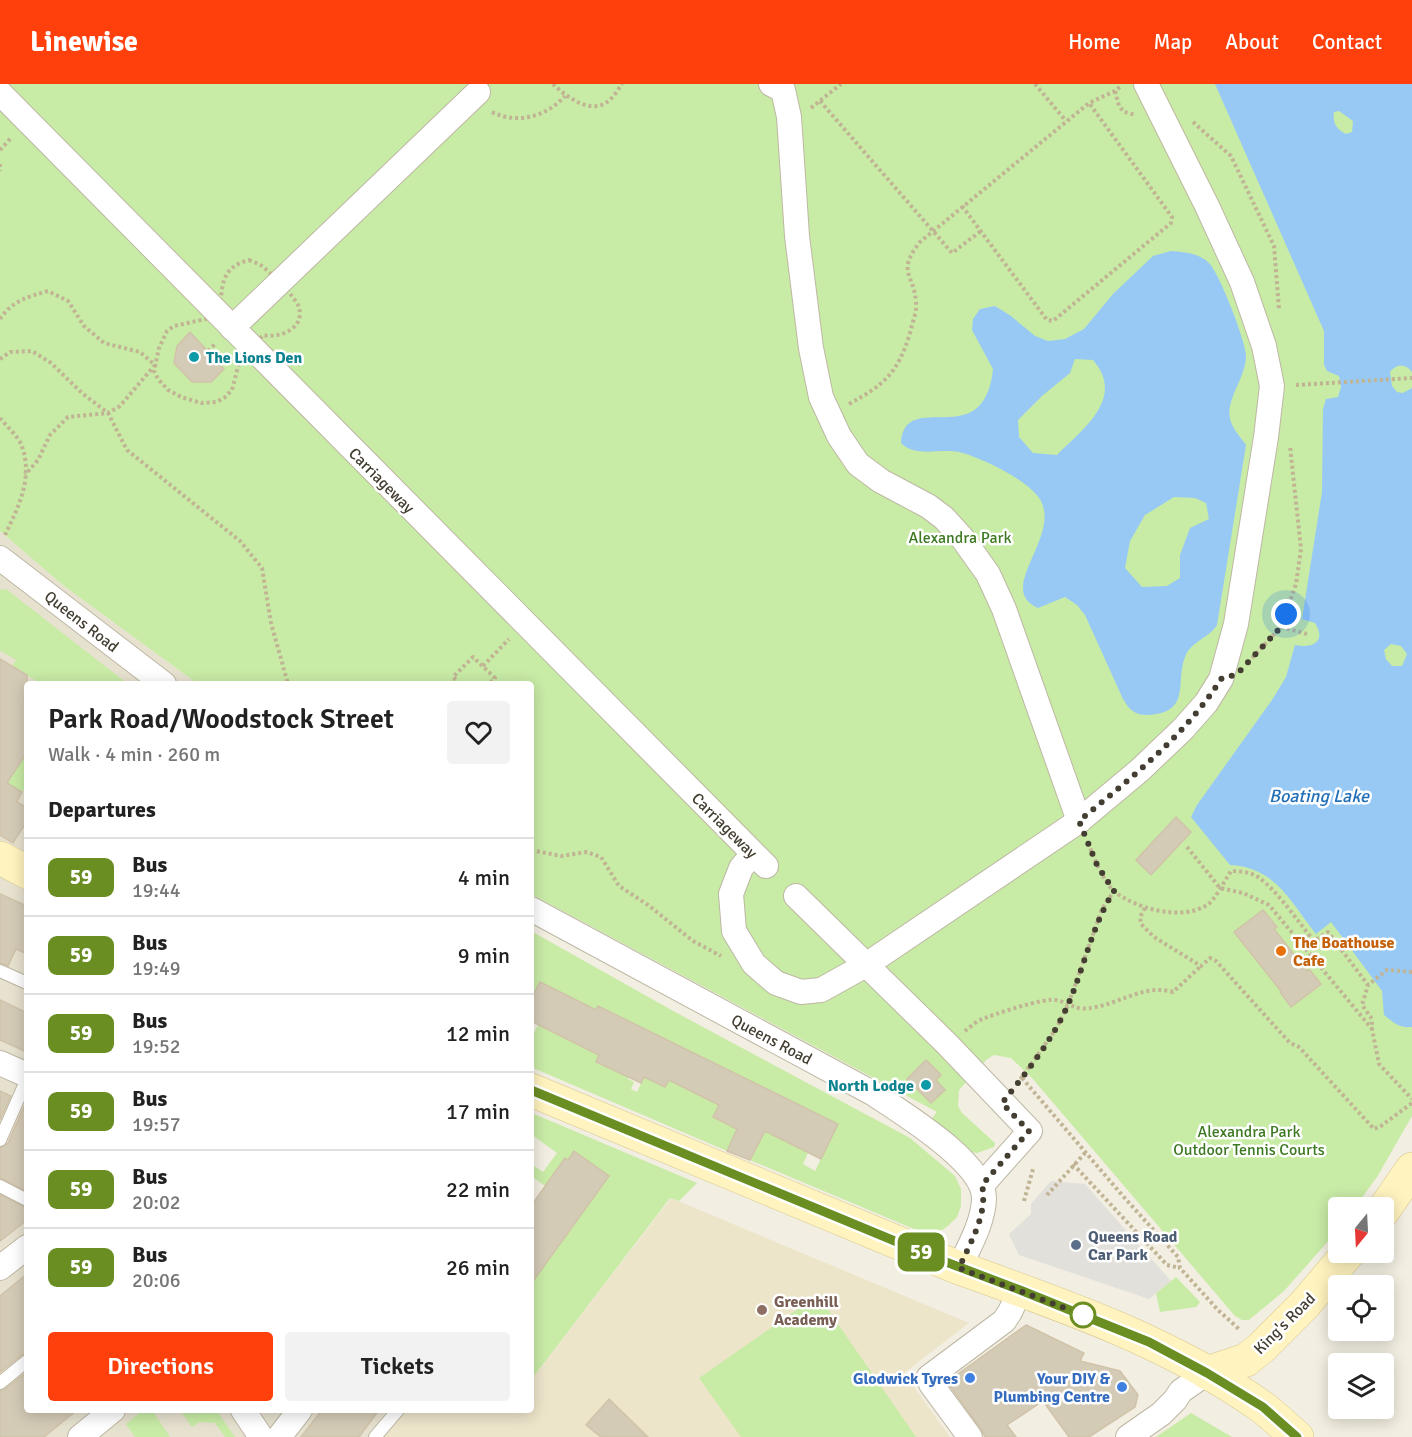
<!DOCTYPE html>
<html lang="en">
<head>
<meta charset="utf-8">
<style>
	:root { --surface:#fff; --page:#f2f2f2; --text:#222; --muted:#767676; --line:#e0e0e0; --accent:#ff3f0c }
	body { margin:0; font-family:Signika,sans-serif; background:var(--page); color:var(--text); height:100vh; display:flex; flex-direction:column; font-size:22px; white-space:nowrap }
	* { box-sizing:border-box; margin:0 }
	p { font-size:20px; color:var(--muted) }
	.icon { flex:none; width:33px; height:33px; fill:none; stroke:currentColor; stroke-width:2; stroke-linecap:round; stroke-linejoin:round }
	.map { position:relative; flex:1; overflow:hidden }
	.details { position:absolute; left:24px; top:597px; width:510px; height:732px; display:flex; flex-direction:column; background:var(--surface); border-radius:6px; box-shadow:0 3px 15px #0003 }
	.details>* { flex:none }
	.badge { padding:0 12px; border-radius:9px; font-size:21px; line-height:39px }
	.needle { width:39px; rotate:198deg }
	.controls { position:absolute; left:1328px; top:1113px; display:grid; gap:12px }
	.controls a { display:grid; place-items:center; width:66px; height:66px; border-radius:6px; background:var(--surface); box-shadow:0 3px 15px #0003; font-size:30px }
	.you { position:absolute; width:30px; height:30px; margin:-15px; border:4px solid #fff; border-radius:50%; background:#1a73e8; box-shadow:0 0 0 9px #1a73e833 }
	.map>.badge { position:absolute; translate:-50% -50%; box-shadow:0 0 0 3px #fff }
	h2 { padding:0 24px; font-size:22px; line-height:54px }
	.round { display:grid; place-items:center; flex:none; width:63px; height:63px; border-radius:6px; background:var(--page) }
	.headline { display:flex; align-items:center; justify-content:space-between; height:102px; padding:0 24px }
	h1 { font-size:28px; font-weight:600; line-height:45px }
	.cta { display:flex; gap:12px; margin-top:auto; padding:12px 24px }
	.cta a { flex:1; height:69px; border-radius:6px; background:var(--accent); color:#fff; font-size:24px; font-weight:600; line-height:69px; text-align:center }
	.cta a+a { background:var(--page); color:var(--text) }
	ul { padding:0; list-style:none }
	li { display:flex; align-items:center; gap:18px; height:78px; padding:0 24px; border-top:2px solid var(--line) }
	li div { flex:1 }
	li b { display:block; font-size:22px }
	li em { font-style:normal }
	li .badge { min-width:66px; font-weight:700; text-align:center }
	header { display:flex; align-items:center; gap:36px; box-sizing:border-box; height:84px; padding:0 30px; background:var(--accent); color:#fff }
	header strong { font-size:28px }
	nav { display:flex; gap:33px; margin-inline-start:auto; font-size:21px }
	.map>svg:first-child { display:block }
	.residential { fill:#e7e1cf }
	.education { fill:#ede5ca }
	.green { fill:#c8eba6 }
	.parking { fill:#e2e0db }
	.water { fill:#98c9f5; fill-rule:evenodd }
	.building { fill:#d4cbb6; stroke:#d0c3a9; stroke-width:1.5 }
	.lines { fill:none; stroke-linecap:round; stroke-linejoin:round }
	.lane-casing { stroke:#beb7a4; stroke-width:14 }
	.street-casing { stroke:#beb7a4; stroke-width:26 }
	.secondary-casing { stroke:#d6c78d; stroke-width:34 }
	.path { stroke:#c1b494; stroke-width:4; stroke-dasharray:3 3; stroke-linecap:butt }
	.lane { stroke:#fff; stroke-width:12 }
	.street { stroke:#fff; stroke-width:24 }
	.secondary { stroke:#fff3bf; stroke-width:33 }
	.line-casing { stroke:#fff; stroke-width:14 }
	.line { stroke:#6b8e23; stroke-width:9 }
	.walk { stroke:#443e32; stroke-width:6; stroke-dasharray:0 10.8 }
	.culture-dot { fill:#0f9aa8; stroke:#fff; stroke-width:2 }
	.food-dot { fill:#e8710a; stroke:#fff; stroke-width:2 }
	.service-dot { fill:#5c6f8a; stroke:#fff; stroke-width:2 }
	.education-dot { fill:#8d6e63; stroke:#fff; stroke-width:2 }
	.stop-dot { fill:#fff; stroke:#6b8e23; stroke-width:3 }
	.shop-dot { fill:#3f7fe0; stroke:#fff; stroke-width:2 }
	.labels { text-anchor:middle; stroke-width:5; stroke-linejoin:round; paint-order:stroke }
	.culture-label { font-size:16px; font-weight:bold; fill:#0d838f; stroke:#fff; text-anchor:start }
	.street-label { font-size:16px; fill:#443e32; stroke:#fff }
	.park-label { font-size:16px; fill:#3d7922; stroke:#fff }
	.food-label { font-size:16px; font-weight:bold; fill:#c56008; stroke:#fff; text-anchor:start }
	.service-label { font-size:16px; font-weight:bold; fill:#4e5e75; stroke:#fff; text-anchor:start }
	.education-label { font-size:16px; font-weight:bold; fill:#785e54; stroke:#fff; text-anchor:start }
	.shop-label { font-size:16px; font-weight:bold; fill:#366cbe; stroke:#fff; text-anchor:end }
	.water-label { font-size:18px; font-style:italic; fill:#2470b7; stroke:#fff }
</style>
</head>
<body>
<header>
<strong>Linewise</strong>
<nav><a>Home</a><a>Map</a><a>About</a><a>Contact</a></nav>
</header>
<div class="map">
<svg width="1412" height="1353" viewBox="0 0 1412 1353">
	<rect width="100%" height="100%" fill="#f2eee1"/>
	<!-- residential -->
	<path class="residential" d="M 0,447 L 64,502 L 198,600 L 27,600 L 27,1326 L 407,1326 L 384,1353 L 0,1353 Z"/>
	<!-- education -->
	<path class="education" d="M 671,1114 L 969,1239 L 904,1289 L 950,1353 L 384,1353 L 407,1326 L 531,1326 L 531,1296 Z"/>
	<!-- green -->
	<g class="green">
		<path d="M 0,0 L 1412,0 L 1412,1032 L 1377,1093 L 1355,1123 L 1338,1124 L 1338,1146 L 1284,1207 L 1249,1236 L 1242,1236 L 1235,1232 L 1032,994 L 1011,974 L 994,971 L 986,976 L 959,1006 L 958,1022 L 962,1029 L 995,1059 L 994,1063 L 977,1069 L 965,1067 L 929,1038 L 937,1028 L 531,810 L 531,600 L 198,600 L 64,502 L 0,447 Z"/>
		<path d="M 6,505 L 128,600 L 41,600 L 23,589 L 3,621 L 17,585 L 12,582 L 16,576 L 1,567 L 0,568 L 0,506 Z"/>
		<path d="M 27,668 L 27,700 L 22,708 L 0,695 L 0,692 L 9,697 Z"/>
		<path d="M 531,847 L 675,928 L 910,1054 L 955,1092 L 961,1105 L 961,1122 L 957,1133 L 949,1141 L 942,1146 L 932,1148 L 914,1145 L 750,1076 L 759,1059 L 736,1048 L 727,1067 L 531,983 L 531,950 L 533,951 L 538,941 L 599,971 L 596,978 L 615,987 L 633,985 L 628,995 L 634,998 L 631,1005 L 637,1008 L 647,986 L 652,997 L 665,1003 L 669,996 L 719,1021 L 713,1033 L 726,1040 L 754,1037 L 773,1051 L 808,1069 L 803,1080 L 815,1087 L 838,1040 L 598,922 L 596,926 L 540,898 L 531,915 Z"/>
		<path d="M 534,1030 L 697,1099 L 679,1117 L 670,1114 L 531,1296 L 531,1200 L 609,1092 L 574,1067 L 568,1076 L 565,1074 L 548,1104 L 531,1092 L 531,1080 L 543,1088 L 557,1069 L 531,1050 L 531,1032 Z"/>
		<path d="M 1176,1193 L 1200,1218 L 1196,1223 L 1160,1228 L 1156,1209 Z"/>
		<path d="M 818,1211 L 916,1353 L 741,1353 L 699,1294 Z"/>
		<path d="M 143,1326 L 152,1326 L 170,1353 L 135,1353 L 126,1340 Z"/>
		<path d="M 180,1326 L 216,1326 L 235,1353 L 225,1353 L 215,1339 L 200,1338 L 192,1343 Z"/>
		<path d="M 1191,1329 L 1232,1353 L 1156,1353 Z"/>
	</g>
	<!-- parking -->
	<path class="parking" d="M 1051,1097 L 1085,1100 L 1171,1197 L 1149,1215 L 1019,1171 L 1009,1150 L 1031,1130 L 1031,1120 Z"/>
	<!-- water -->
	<g class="water">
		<path d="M 1215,0 L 1412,0 L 1412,288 C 1405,279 1396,280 1390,288 L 1392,302 L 1397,308 L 1403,309 L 1412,304 L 1412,943 C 1399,944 1394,939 1384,931 L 1382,907 L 1331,838 L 1316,850 C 1290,817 1275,783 1230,781 L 1191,733 L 1197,721 L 1272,616 L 1286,593 L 1295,561 C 1312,565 1327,558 1315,539 L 1302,535 L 1322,408 L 1323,325 L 1326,315 L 1338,313 L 1341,303 L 1339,292 L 1327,287 L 1324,281 L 1324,247 ZM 1339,27 L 1353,37 L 1352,48 L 1346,50 C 1337,46 1332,39 1334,28 ZM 1391,560 L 1401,562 L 1407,570 L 1402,582 L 1392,582 L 1386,575 L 1384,566 Z"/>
		<path d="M 1171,167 C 1184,168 1200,169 1210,180 C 1221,194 1244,253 1246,271 C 1247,293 1223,318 1231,338 C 1234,346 1241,354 1246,361 L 1217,541 C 1209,554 1190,558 1185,573 C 1175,599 1192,629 1147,631 C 1134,631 1129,625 1123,615 L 1085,531 L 1077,521 L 1065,513 L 1038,524 C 995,506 1060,454 1041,417 C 1031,397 980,373 959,368 C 940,364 916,374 901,359 C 905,302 984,372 993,285 L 972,246 L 973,235 L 980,225 L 995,222 L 1011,232 L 1035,252 L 1048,257 L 1065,255 L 1084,245 L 1113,210 L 1153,172 ZM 1075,275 L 1093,276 C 1126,314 1083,345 1057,371 L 1033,369 L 1019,353 L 1018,336 L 1042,312 L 1070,289 ZM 1174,413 L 1195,414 L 1206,419 L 1209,435 L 1190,444 L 1180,471 L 1180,494 L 1167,502 L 1142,503 L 1125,484 L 1130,457 L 1145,431 Z"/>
	</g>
	<!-- building -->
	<g class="building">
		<path d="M 190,248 L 224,285 L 211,298 L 192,298 L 174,279 L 177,262 Z"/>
		<path d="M 0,575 L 27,591 L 27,668 L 7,699 L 22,708 L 17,718 L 27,724 L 27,737 L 13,759 L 0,751 Z"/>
		<path d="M 1176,733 L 1191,748 L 1151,791 L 1136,776 Z"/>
		<path d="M 0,810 L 27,822 L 27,870 L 16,865 L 8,882 L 0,879 Z"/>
		<path d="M 1263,826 L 1277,843 L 1274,845 L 1307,887 L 1309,885 L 1321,900 L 1291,923 L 1280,908 L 1281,907 L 1234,848 Z"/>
		<path d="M 540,898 L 596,926 L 598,922 L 838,1040 L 821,1075 L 765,1047 L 750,1076 L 727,1067 L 737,1045 L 713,1033 L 719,1021 L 669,996 L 665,1003 L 644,993 L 641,999 L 596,978 L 599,971 L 531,937 L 531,915 Z"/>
		<path d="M 0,916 L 27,929 L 27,968 L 0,956 Z"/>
		<path d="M 926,976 L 941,991 L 936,996 L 945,1006 L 931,1019 L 907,995 Z"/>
		<path d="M 0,1007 L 11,1012 L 0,1036 Z"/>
		<path d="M 26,1018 L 27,1018 L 27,1107 L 0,1094 L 0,1064 L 8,1059 Z"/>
		<path d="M 574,1067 L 609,1092 L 531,1200 L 531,1122 L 565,1074 L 568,1076 Z"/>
		<path d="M 0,1111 L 27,1124 L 27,1136 L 0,1157 Z"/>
		<path d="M 27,1190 L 27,1269 L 22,1271 L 0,1288 L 0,1212 Z"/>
		<path d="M 1026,1241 L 1084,1269 L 1080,1277 L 1120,1287 L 1138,1311 L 1135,1323 L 1089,1353 L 1069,1353 L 1043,1317 L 1007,1341 L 1016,1353 L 985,1353 L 981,1345 L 947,1298 Z"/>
		<path d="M 27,1288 L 27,1326 L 77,1326 L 44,1353 L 0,1353 L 0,1307 L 5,1305 Z"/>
		<path d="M 609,1315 L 648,1353 L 601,1353 L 586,1341 Z"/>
		<path d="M 322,1326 L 379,1326 L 359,1353 L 301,1353 Z"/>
	</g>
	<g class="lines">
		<!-- lane casing -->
		<g class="lane-casing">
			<g id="lane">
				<path d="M 0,887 L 27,899"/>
				<path d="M 0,1056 L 27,995"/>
				<path d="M 0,1102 L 27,1116"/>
				<path d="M 0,1299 L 27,1277"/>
				<path d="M 375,1353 L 398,1326"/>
			</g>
		</g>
		<!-- street casing -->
		<g class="street-casing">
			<g id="street">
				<path d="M 771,0 L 783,6 L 789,33 L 797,152 L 811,264 L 821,313 L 839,352 L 858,380 L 881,397 L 928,422 L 944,434 L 963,455 L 988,490 L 1004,525 L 1079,737"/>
				<path d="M 0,9 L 766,782"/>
				<path d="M 232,244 L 478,8"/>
				<path d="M 0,474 L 164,600"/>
				<path d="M 753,770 L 741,784 L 731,810 L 734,847 L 754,880 L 776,899 L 801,908 L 821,906 L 866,881 L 1079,737 L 1140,686 L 1183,645 L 1206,619 L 1221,595 L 1236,540 L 1266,353 L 1272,302 L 1264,262 L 1242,198 L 1207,122 L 1146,0"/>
				<path d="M 796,812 L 947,960 L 1030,1047 L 982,1101"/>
				<path d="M 531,825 L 874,1010 C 902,1029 985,1079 984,1115 C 983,1139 969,1163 959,1184"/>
				<path d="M 0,979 L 27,991"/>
				<path d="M 0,1184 L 27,1163"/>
				<path d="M 243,1326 L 261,1353"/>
				<path d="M 80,1353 L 113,1326"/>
				<path d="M 279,1353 L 300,1326"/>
				<path d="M 970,1353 L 931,1300 L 929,1293 L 1004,1237 L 1010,1228 L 1020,1206"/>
				<path d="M 1128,1353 L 1161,1330 L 1175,1316 L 1181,1307 L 1207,1289"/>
			</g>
		</g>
		<!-- secondary casing -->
		<g class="secondary-casing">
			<g id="secondary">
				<path d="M 0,774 L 27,788"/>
				<path d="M 531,1006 L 959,1184 C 1063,1221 1172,1259 1262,1323 C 1274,1332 1285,1343 1297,1353"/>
				<path d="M 1383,1127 L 1412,1085"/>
				<path d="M 1207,1289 L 1246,1276 L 1261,1264 L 1305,1220 L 1349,1168"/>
			</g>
		</g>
		<!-- path -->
		<g class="path">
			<path d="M 553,0 C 564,11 590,31 607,18 C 613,14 618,6 622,0"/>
			<path d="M 1035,0 L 1066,37"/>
			<path d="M 1115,7 L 1119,22 L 1124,28 L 1136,31"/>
			<path d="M 820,17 L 952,169 L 981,147"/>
			<path d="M 811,24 L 841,0"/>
			<path d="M 492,28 C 518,41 547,32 565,12"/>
			<path d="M 1193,38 L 1231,72 L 1274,162 L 1279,225"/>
			<path d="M 0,66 L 12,53"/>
			<path d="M 0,80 L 0,87"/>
			<path d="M 962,122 L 1047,236 L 1053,237 L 1171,139 L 1172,133 L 1089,19"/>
			<path d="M 249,176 C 253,178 258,179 262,182 C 270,188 294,212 298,221 C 307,243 281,255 263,251 L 239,279 L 232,306 L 224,314 L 216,318 L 201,319 L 181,313 L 168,306 L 158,295 L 154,287 L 159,264 L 167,247 L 174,242 L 219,232 C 223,205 218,184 249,176 Z"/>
			<path d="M 0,235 C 12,217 27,213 48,207 L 68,217 L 84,242 L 104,259 L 140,268 L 155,281 L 120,322 L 108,329 L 68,333 L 50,351 L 38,376 L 25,391"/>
			<path d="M 208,267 L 216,259"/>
			<path d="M 0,275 L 10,268 L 32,267 L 51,279 L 83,310 L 108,329 L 127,366 L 240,457 L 262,484 L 271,539 L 288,600"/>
			<path d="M 1296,301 L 1412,294"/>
			<path d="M 849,320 C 884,301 898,289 910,249 C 912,239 917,229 916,218 C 914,190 896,188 920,158 L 1089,19 L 1115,7 L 1122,1"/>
			<path d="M 0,334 C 6,342 17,351 21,360 C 34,392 19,422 5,451"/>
			<path d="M 1281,543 L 1307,550"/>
			<path d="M 1252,574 L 1281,543 L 1296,500 L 1301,465 L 1290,362"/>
			<path d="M 483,582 L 509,555"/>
			<path d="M 460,600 L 453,593 L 473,573 L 495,594 L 489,600"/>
			<path d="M 1088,759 C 1094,773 1103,798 1115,808 C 1137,825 1182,837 1207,821 C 1215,816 1225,796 1231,787 C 1240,787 1250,788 1258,793 C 1277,806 1299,839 1314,857 L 1328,848 L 1368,901"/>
			<path d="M 1187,763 L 1220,804 L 1243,809 L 1269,821 L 1372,945"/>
			<path d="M 531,766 L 561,772 L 587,768 L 601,773 L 619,802 L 648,821 L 693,857 L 721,872"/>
			<path d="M 1145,824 L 1140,833 L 1141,840 L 1154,853 L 1201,882 L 1210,874 L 1216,877 L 1290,959 L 1299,963 L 1374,1045 L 1381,1042 L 1412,1019"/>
			<path d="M 1412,888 L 1387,886 L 1368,901 L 1362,921 L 1372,935 L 1372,945 L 1379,980 L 1412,1015"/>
			<path d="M 965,947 C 969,944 974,939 980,936 C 991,931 1046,913 1056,916 C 1073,920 1075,928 1096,923 C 1122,918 1146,900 1173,908 L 1201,882"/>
			<path d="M 1022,994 L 1122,1111 L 1178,1173 L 1180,1184 L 1218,1226 L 1240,1246"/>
			<path d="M 1017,1000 L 1056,945 L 1068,921 L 1102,825 L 1114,807"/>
			<path d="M 1073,1080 L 1167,1181 L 1180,1184"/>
			<path d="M 1047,1111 L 1085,1069"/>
			<path d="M 1024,1117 L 1033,1085"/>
		</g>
		<!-- lane -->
		<use href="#lane" class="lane"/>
		<!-- street -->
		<use href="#street" class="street"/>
		<!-- secondary -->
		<use href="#secondary" class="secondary"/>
	</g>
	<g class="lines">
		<!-- line casing -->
		<g class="line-casing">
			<path id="line" d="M 531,1006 L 938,1175 L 1020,1206 L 1149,1258 L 1207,1289 L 1263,1323 L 1297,1353"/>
		</g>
		<!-- line -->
		<use href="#line" class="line"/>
		<!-- walk -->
		<path class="walk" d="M 1083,1231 L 959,1184 C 971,1157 988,1130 982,1101 L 1029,1047 L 1002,1019 C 1026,989 1051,958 1067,923 C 1084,885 1092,841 1114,807 L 1097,781 L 1079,737 C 1131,694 1185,652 1221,595 L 1237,590 L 1281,543 L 1286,530"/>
	</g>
	<!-- markers -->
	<g class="culture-dot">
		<circle cx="194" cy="273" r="6"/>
		<circle cx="926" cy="1001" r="6"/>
	</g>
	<circle class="food-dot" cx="1281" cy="867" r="6"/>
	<circle class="service-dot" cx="1076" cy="1161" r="6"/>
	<circle class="education-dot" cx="762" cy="1226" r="6"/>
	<circle class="stop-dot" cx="1083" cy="1231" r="12"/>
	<g class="shop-dot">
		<circle cx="970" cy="1294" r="6"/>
		<circle cx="1122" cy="1303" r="6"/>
	</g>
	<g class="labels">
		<!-- culture labels -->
		<g class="culture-label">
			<text x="206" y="279">The Lions Den</text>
			<text x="914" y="1007" text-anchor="end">North Lodge</text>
		</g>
		<!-- street labels -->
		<g class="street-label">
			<text transform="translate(382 396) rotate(45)" y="6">Carriageway</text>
			<text transform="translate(82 537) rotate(38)" y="6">Queens Road</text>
			<text transform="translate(725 741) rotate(45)" y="6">Carriageway</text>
			<text transform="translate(772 955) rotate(28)" y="6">Queens Road</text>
			<text transform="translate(1284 1239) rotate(-45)" y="6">King's Road</text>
		</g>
		<!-- park labels -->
		<g class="park-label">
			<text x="960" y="459">Alexandra Park</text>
			<text x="1249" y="1053">Alexandra Park<tspan x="1249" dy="18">Outdoor Tennis Courts</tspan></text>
		</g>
		<!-- food labels -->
		<g class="food-label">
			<text x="1293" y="864">The Boathouse<tspan x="1293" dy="18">Cafe</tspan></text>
		</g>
		<!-- service labels -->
		<g class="service-label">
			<text x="1088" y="1158">Queens Road<tspan x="1088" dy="18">Car Park</tspan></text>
		</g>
		<!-- education labels -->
		<g class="education-label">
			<text x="774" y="1223">Greenhill<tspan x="774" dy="18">Academy</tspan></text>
		</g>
		<!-- shop labels -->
		<g class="shop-label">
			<text x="958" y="1300">Glodwick Tyres</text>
			<text x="1110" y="1300">Your DIY &amp;<tspan x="1110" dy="18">Plumbing Centre</tspan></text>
		</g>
		<!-- water labels -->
		<g class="water-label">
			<text x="1319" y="718">Boating Lake</text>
		</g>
	</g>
</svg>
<div class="controls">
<a><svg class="needle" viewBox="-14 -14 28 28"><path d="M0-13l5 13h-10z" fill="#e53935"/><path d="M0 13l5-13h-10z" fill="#767676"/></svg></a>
<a><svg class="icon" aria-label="locate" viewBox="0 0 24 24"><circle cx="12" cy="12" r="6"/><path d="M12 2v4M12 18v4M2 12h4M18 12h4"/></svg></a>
<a><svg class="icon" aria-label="layers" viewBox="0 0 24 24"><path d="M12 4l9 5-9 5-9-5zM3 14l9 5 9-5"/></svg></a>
</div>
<div class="you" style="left:1286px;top:530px"></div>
<b class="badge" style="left:921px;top:1168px;background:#6b8e23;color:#fff">59</b>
<section class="details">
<div class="headline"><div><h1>Park Road/Woodstock Street</h1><p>Walk · 4 min · 260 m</p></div><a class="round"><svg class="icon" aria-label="heart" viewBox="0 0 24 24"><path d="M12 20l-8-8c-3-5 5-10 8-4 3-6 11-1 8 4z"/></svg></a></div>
<h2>Departures</h2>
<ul>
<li><span class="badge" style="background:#6b8e23;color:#fff">59</span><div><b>Bus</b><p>19:44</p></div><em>4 min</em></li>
<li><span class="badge" style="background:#6b8e23;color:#fff">59</span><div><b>Bus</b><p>19:49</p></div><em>9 min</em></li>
<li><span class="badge" style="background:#6b8e23;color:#fff">59</span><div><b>Bus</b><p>19:52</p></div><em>12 min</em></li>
<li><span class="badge" style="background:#6b8e23;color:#fff">59</span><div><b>Bus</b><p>19:57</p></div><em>17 min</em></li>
<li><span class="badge" style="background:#6b8e23;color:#fff">59</span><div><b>Bus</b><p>20:02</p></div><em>22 min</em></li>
<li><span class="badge" style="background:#6b8e23;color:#fff">59</span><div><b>Bus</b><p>20:06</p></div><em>26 min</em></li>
</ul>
<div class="cta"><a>Directions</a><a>Tickets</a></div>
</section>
</div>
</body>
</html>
